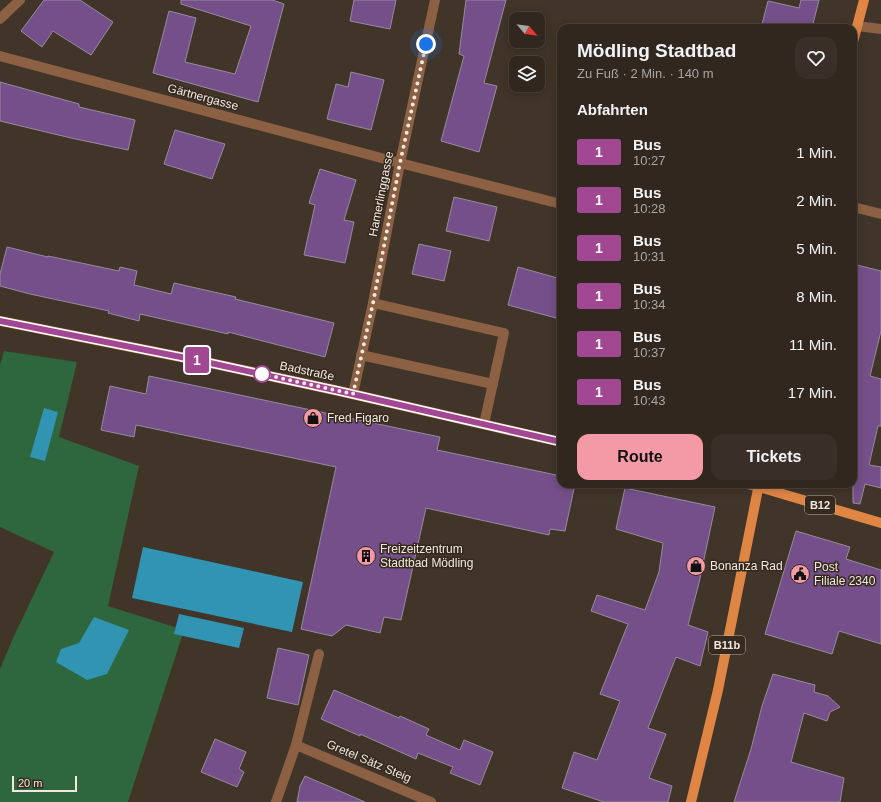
<!DOCTYPE html>
<html lang="de">
<head>
<meta charset="utf-8">
<style>
	:root { --surface:#31271f; --page:#392f28; --text:#f1f3f6; --muted:#a8a5a4; --line:#4c443d; --accent:#f49aa6 }
	body { margin:0; font-family:Helvetica,sans-serif; background:var(--page); color:var(--text); height:100vh; display:flex; flex-direction:column; font-size:15px; white-space:nowrap }
	* { box-sizing:border-box; margin:0 }
	p { font-size:13px; color:var(--muted) }
	.icon { flex:none; width:22px; height:22px; fill:none; stroke:currentColor; stroke-width:2; stroke-linecap:round; stroke-linejoin:round }
	.map { position:relative; flex:1; overflow:hidden }
	.side { position:absolute; left:557px; top:24px; width:300px; height:464px; display:flex; flex-direction:column; background:var(--surface); border-radius:12px; box-shadow:0 2px 10px #0003,0 0 0 1px var(--line) }
	.side>* { flex:none }
	.badge { padding:0 8px; border-radius:3px; font-size:14px; line-height:26px }
	.needle { width:26px; rotate:119deg }
	.controls { position:absolute; left:509px; top:12px; display:grid; gap:8px }
	.controls a { display:grid; place-items:center; width:36px; height:36px; border-radius:8px; background:var(--surface); box-shadow:0 2px 10px #0003,0 0 0 1px var(--line); font-size:20px }
	.scale { position:absolute; left:12px; bottom:10px; width:65px; box-sizing:border-box; padding-left:4px; border:2px solid #f1e8e1; border-top:0; font-size:11px; line-height:14px; white-space:nowrap; color:#f1e8e1; -webkit-text-stroke:3px #362a1f; paint-order:stroke }
	.you { position:absolute; width:20px; height:20px; margin:-10px; border:3px solid #fff; border-radius:50%; background:#1a73e8; box-shadow:0 0 0 6px #1a73e833 }
	.map>.badge { position:absolute; translate:-50% -50%; box-shadow:0 0 0 2px #fff }
	h2 { padding:0 20px; font-size:15px; line-height:36px }
	.round { display:grid; place-items:center; flex:none; width:42px; height:42px; border-radius:12px; background:var(--page) }
	.headline { display:flex; align-items:center; justify-content:space-between; height:68px; padding:0 20px }
	h1 { font-size:19px; font-weight:800; line-height:30px }
	.cta { display:flex; gap:8px; margin-top:auto; padding:8px 20px }
	.cta a { flex:1; height:46px; border-radius:12px; background:var(--accent); color:#111; font-size:16px; font-weight:800; line-height:46px; text-align:center }
	.cta a+a { background:var(--page); color:var(--text) }
	ul { padding:0; list-style:none }
	li { display:flex; align-items:center; gap:12px; height:48px; padding:0 20px }
	li div { flex:1 }
	li b { display:block; font-size:15px }
	li em { font-style:normal }
	li .badge { min-width:44px; font-weight:700; text-align:center }
	.map>svg:first-child { display:block }
	.green { fill:#2e673e }
	.water { fill:#3094b2 }
	.building { fill:#744f89; stroke:#968c9d }
	.lines { fill:none; stroke-linecap:round; stroke-linejoin:round }
	.lane { stroke:#8c6043; stroke-width:10 }
	.street { stroke:#8c6043; stroke-width:10 }
	.secondary { stroke:#bb7645; stroke-width:10 }
	.primary { stroke:#df8645; stroke-width:10 }
	.line-casing { stroke:#fff; stroke-width:9 }
	.line { stroke:#a24893; stroke-width:6 }
	.walk { stroke:#f1e8e1; stroke-width:4; stroke-dasharray:0 7.2 }
	.stop-dot { fill:#fff; stroke:#a24893; stroke-width:2 }
	.labels { text-anchor:middle; stroke-width:3; stroke-linejoin:round; paint-order:stroke }
	.shield { fill:#362a1f; stroke:#b9afa7; stroke-width:1 }
	.shield-label { font-size:11px; font-weight:bold; fill:#f1e8e1 }
	.street-label { font-size:12px; fill:#f1e8e1; stroke:#362a1f }
	.poi-label { font-size:12px; fill:#f1e8e1; stroke:#362a1f; text-anchor:start }
</style>
</head>
<body>
<div class="map">
<svg width="881" height="802" viewBox="0 0 881 802">
	<rect width="100%" height="100%" fill="#413429"/>
	<!-- green -->
	<path class="green" d="M 4,351 L 77,362 L 59,437 L 139,466 L 108,606 L 184,630 L 128,802 L 0,802 L 0,669 L 14,636 L 54,552 L 0,527 L 0,365 Z"/>
	<!-- water -->
	<g class="water">
		<path d="M 44,408 L 58,412 L 45,461 L 30,457 Z"/>
		<path d="M 143,547 L 303,582 L 292,632 L 132,598 Z"/>
		<path d="M 179,614 L 244,628 L 239,648 L 174,634 Z"/>
		<path d="M 94,617 L 129,630 L 107,674 L 87,680 L 56,662 L 61,649 L 79,643 Z"/>
	</g>
	<!-- building -->
	<g class="building">
		<path d="M 44,0 L 80,0 L 113,22 L 91,55 L 53,31 L 42,47 L 21,31 Z"/>
		<path d="M 181,0 L 272,0 L 284,4 L 258,102 L 153,73 L 169,11 L 196,18 L 185,62 L 235,74 L 251,26 L 181,4 Z"/>
		<path d="M 354,0 L 396,0 L 390,29 L 350,21 Z"/>
		<path d="M 466,0 L 506,0 L 484,83 L 497,86 L 479,152 L 441,141 L 464,56 L 459,54 Z"/>
		<path d="M 801,0 L 819,0 L 812,28 L 761,28 L 768,1 L 799,8 Z"/>
		<path d="M 351,72 L 384,80 L 371,130 L 327,119 L 336,84 L 348,87 Z"/>
		<path d="M 0,82 L 79,104 L 79,107 L 135,120 L 128,150 L 71,138 L 0,121 Z"/>
		<path d="M 175,130 L 225,144 L 212,179 L 164,164 Z"/>
		<path d="M 320,169 L 356,180 L 344,220 L 354,222 L 345,263 L 304,255 L 315,205 L 309,203 Z"/>
		<path d="M 454,197 L 497,207 L 489,241 L 446,231 Z"/>
		<path d="M 419,244 L 451,251 L 444,281 L 412,274 Z"/>
		<path d="M 7,247 L 48,257 L 48,256 L 119,271 L 120,267 L 137,271 L 134,285 L 171,294 L 174,283 L 236,297 L 235,299 L 334,323 L 325,357 L 228,332 L 228,334 L 140,314 L 139,321 L 108,313 L 109,311 L 30,294 L 0,286 L 0,274 Z"/>
		<path d="M 853,264 L 881,271 L 881,331 L 870,376 L 881,379 L 881,426 L 878,426 L 869,465 L 881,467 L 881,488 L 865,484 L 860,504 L 853,503 Z"/>
		<path d="M 518,267 L 561,279 L 561,301 L 556,318 L 508,305 Z"/>
		<path d="M 149,376 L 440,437 L 437,450 L 561,476 L 561,484 L 575,484 L 565,531 L 550,529 L 549,535 L 426,508 L 401,620 L 384,617 L 380,633 L 346,625 L 332,636 L 301,629 L 336,467 L 136,425 L 134,437 L 101,430 L 110,386 L 146,394 Z"/>
		<path d="M 625,488 L 715,507 L 699,583 L 688,625 L 708,632 L 700,666 L 676,657 L 648,728 L 666,734 L 649,778 L 672,786 L 668,802 L 604,802 L 562,788 L 574,752 L 597,760 L 620,701 L 600,694 L 628,624 L 591,611 L 597,595 L 645,610 L 659,572 L 663,543 L 616,529 Z"/>
		<path d="M 796,531 L 850,547 L 846,559 L 881,570 L 881,644 L 839,631 L 832,654 L 765,634 Z"/>
		<path d="M 278,648 L 309,655 L 298,705 L 267,698 Z"/>
		<path d="M 773,674 L 815,685 L 814,692 L 828,696 L 840,707 L 830,712 L 827,721 L 804,713 L 791,762 L 844,778 L 840,802 L 734,802 L 751,749 L 762,706 Z"/>
		<path d="M 334,690 L 399,718 L 400,716 L 429,729 L 426,735 L 460,750 L 464,740 L 493,752 L 480,785 L 450,773 L 453,767 L 418,753 L 416,759 L 360,734 L 360,736 L 321,719 Z"/>
		<path d="M 215,739 L 246,752 L 239,769 L 244,772 L 237,787 L 201,772 Z"/>
		<path d="M 305,776 L 365,802 L 297,802 L 300,786 Z"/>
	</g>
	<g class="lines">
		<!-- lane -->
		<g class="lane">
			<path d="M 0,19 L 20,0"/>
			<path d="M 853,207 L 881,214"/>
			<path d="M 373,303 L 504,333 L 484,424"/>
			<path d="M 361,355 L 493,384"/>
			<path d="M 276,802 L 296,745 L 319,654"/>
		</g>
		<!-- street -->
		<g class="street">
			<path d="M 857,26 L 881,29"/>
			<path d="M 0,56 L 400,163 L 561,204"/>
			<path d="M 353,394 L 373,303 L 400,163 L 435,0"/>
			<path d="M 296,745 L 431,802"/>
		</g>
		<!-- secondary -->
		<g class="secondary">
			<path d="M 0,321 L 201,361 L 339,391 L 561,442"/>
			<path d="M 747,484 L 759,487"/>
		</g>
		<!-- primary -->
		<g class="primary">
			<path d="M 853,42 L 864,0"/>
			<path d="M 759,487 L 881,523"/>
			<path d="M 691,802 L 718,690 L 759,484"/>
		</g>
	</g>
	<g class="lines">
		<!-- line casing -->
		<g class="line-casing">
			<path id="line" d="M 0,321 L 201,361 L 339,391 L 561,442"/>
		</g>
		<!-- line -->
		<use href="#line" class="line"/>
		<!-- walk -->
		<path class="walk" d="M 262,374 L 353,394 L 373,303 L 400,163 L 426,44"/>
	</g>
	<!-- icons -->
	<defs>
		<g id="shop-disc" transform="scale(1)"><circle r="9.5" fill="#f49aa6" stroke="#362a1f"/><path d="M-5-2.5h2.3a2.7 3.5 0 0 1 5.4 0H5L5.5 6h-11ZM-1.5-2.5h3a1.5 2.3 0 0 0-3 0Z" fill="#111"/></g>
		<g id="building-disc" transform="scale(1)"><circle r="9.5" fill="#f49aa6" stroke="#362a1f"/><path d="M-4-6H4V6H1V3H-1V6H-4ZM-2.5-4.3h1.7v1.8h-1.7ZM.8-4.3h1.7v1.8H.8ZM-2.5-1h1.7V.8h-1.7ZM.8-1h1.7V.8H.8Z" fill="#111"/></g>
		<g id="civic-disc" transform="scale(1)"><circle r="9.5" fill="#f49aa6" stroke="#362a1f"/><path d="M-.6-6.5H3V-4.5H.6V-3L4-1V1h2V6H-6V1h2V-1L-.6-3ZM-1.2 2.5V6h2.4V2.5Z" fill="#111"/></g>
	</defs>
	<g fill-rule="evenodd">
		<use href="#shop-disc" x="313" y="418"/>
		<use href="#building-disc" x="366" y="556"/>
		<use href="#shop-disc" x="696" y="566"/>
		<use href="#civic-disc" x="800" y="574"/>
	</g>
	<!-- markers -->
	<circle class="stop-dot" cx="262" cy="374" r="8"/>
	<g class="labels">
		<!-- shield labels -->
		<g class="shield">
			<rect x="805" y="496" width="30" height="18" rx="3"/>
			<rect x="709" y="636" width="36" height="18" rx="3"/>
		</g>
		<g class="shield-label">
			<text x="820" y="509">B12</text>
			<text x="727" y="649">B11b</text>
		</g>
		<!-- street labels -->
		<g class="street-label">
			<text transform="translate(203 97) rotate(15)" y="4">Gärtnergasse</text>
			<text transform="translate(381 194) rotate(-79)" y="4">Hamerlinggasse</text>
			<text transform="translate(307 371) rotate(12)" y="4">Badstraße</text>
			<text transform="translate(369 761) rotate(23)" y="4">Gretel Sätz Steig</text>
		</g>
		<!-- poi labels -->
		<g class="poi-label">
			<text x="327" y="422">Fred Figaro</text>
			<text x="380" y="553">Freizeitzentrum<tspan x="380" dy="14">Stadtbad Mödling</tspan></text>
			<text x="710" y="570">Bonanza Rad</text>
			<text x="814" y="571">Post<tspan x="814" dy="14">Filiale 2340</tspan></text>
		</g>
	</g>
</svg>
<div class="controls">
<a><svg class="needle" viewBox="-14 -14 28 28"><path d="M0-13l5 13h-10z" fill="#e53935"/><path d="M0 13l5-13h-10z" fill="#a8a5a4"/></svg></a>
<a><svg class="icon" aria-label="layers" viewBox="0 0 24 24"><path d="M12 4l9 5-9 5-9-5zM3 14l9 5 9-5"/></svg></a>
</div>
<div class="scale">20 m</div>
<div class="you" style="left:426px;top:44px"></div>
<b class="badge" style="left:197px;top:360px;background:#a24893;color:#fff">1</b>
<section class="side">
<div class="headline"><div><h1>Mödling Stadtbad</h1><p>Zu Fuß · 2 Min. · 140 m</p></div><a class="round"><svg class="icon" aria-label="heart" viewBox="0 0 24 24"><path d="M12 20l-8-8c-3-5 5-10 8-4 3-6 11-1 8 4z"/></svg></a></div>
<h2>Abfahrten</h2>
<ul>
<li><span class="badge" style="background:#a24893;color:#fff">1</span><div><b>Bus</b><p>10:27</p></div><em>1 Min.</em></li>
<li><span class="badge" style="background:#a24893;color:#fff">1</span><div><b>Bus</b><p>10:28</p></div><em>2 Min.</em></li>
<li><span class="badge" style="background:#a24893;color:#fff">1</span><div><b>Bus</b><p>10:31</p></div><em>5 Min.</em></li>
<li><span class="badge" style="background:#a24893;color:#fff">1</span><div><b>Bus</b><p>10:34</p></div><em>8 Min.</em></li>
<li><span class="badge" style="background:#a24893;color:#fff">1</span><div><b>Bus</b><p>10:37</p></div><em>11 Min.</em></li>
<li><span class="badge" style="background:#a24893;color:#fff">1</span><div><b>Bus</b><p>10:43</p></div><em>17 Min.</em></li>
</ul>
<div class="cta"><a>Route</a><a>Tickets</a></div>
</section>
</div>
</body>
</html>
